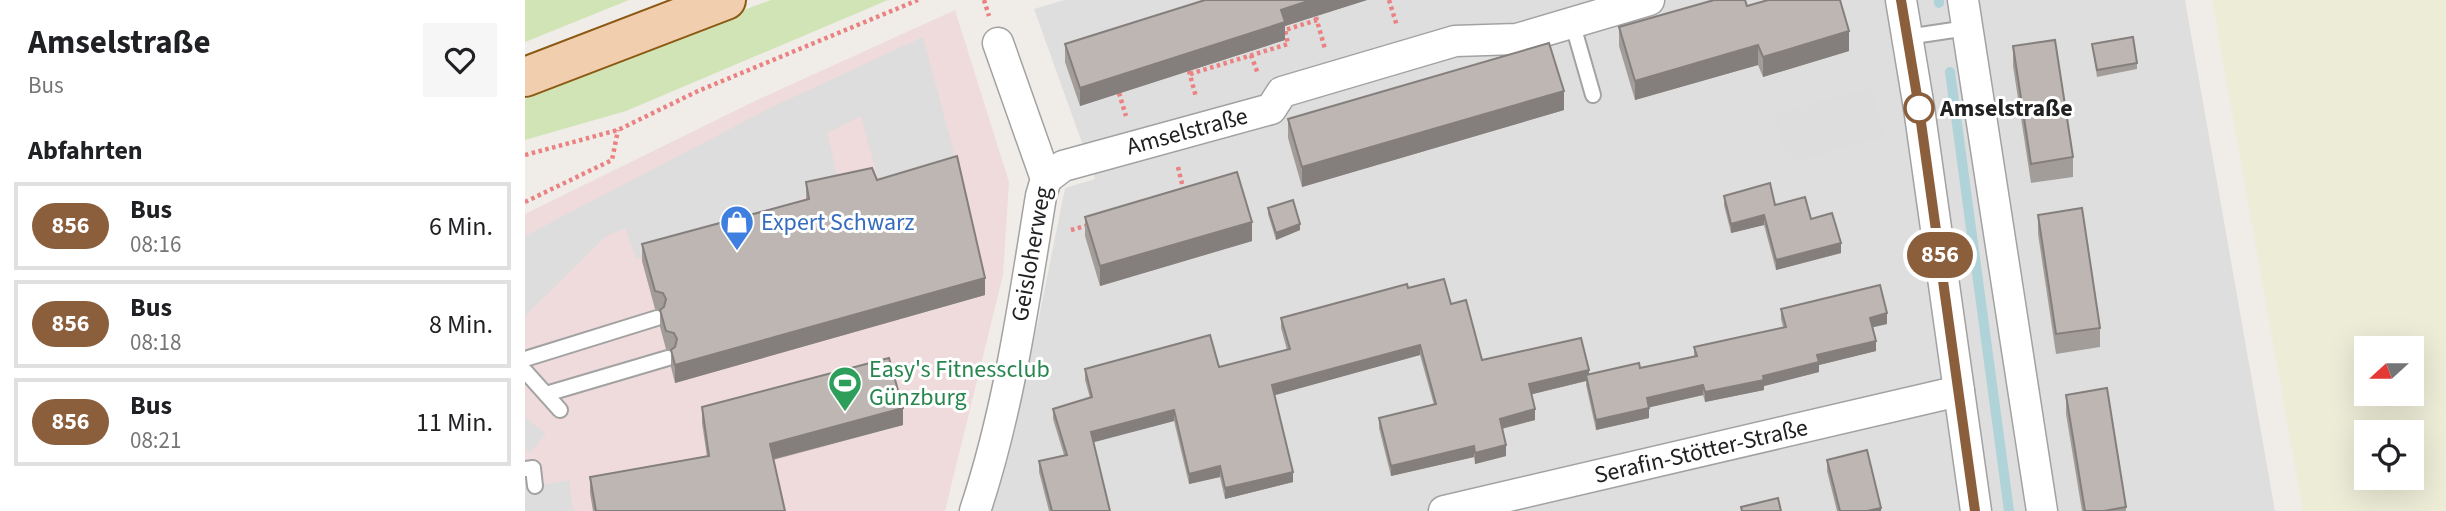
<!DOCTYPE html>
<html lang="de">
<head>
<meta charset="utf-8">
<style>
	:root { --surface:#fff; --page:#f6f6f6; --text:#202124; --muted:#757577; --line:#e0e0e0 }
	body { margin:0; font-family:"Source Sans 3",sans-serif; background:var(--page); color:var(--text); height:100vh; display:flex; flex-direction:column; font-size:26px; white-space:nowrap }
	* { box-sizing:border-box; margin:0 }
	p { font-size:23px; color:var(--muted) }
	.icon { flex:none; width:38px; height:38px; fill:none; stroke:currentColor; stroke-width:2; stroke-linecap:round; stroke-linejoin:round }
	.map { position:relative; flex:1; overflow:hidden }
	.drawer { display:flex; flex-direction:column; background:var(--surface); width:525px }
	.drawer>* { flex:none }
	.badge { padding:0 14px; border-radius:23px; font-size:24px; line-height:46px }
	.needle { width:46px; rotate:249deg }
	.fabs { position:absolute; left:1829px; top:336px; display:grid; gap:14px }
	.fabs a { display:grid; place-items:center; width:70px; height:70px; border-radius:0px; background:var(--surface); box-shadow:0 7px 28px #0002; font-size:35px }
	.map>.badge { position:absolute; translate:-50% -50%; box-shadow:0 0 0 4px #fff }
	h2 { padding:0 28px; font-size:26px; line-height:63px }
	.round { display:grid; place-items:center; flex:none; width:74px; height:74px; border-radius:0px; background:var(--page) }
	.headline { display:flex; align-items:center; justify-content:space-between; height:119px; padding:0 28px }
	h1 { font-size:33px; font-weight:700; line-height:52px }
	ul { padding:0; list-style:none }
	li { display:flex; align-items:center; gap:21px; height:88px; margin:0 14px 10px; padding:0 14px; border:4px solid var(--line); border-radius:0px }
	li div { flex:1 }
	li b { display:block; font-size:26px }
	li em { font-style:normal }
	li .badge { min-width:77px; font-weight:700; text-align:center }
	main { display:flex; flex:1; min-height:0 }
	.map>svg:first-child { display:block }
	.residential { fill:#dfdede }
	.commercial { fill:#efdbdc }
	.farmland { fill:#ececd7; fill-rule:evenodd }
	.grass { fill:#d1e4b6 }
	.parking { fill:#ddd }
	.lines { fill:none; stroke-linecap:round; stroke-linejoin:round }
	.stream { stroke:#afd3d8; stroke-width:10 }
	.lane-casing { stroke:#a2a2a2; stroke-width:18 }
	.street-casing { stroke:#a2a2a2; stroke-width:33 }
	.primary-casing { stroke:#8c5913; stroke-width:42 }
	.path { stroke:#ea8281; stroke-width:4.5; stroke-dasharray:3.5 3.5; stroke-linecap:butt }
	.lane { stroke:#fff; stroke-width:14 }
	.street { stroke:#fff; stroke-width:30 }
	.primary { stroke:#f1cead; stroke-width:38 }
	.wall { fill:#a39d99 }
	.shaded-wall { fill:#847f7d }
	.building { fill:#bdb6b2; stroke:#847f7d; stroke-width:2 }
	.line-casing { stroke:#fff; stroke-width:16 }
	.line { stroke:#8b5e3c; stroke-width:10 }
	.stop-dot { fill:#fff; stroke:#8b5e3c; stroke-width:3.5 }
	.labels { text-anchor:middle; stroke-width:6; stroke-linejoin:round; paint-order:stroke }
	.stop-label { font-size:24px; font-weight:bold; fill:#212121; stroke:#fff; text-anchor:start }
	.street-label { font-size:24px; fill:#212121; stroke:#fff }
	.shop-label { font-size:24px; fill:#366cbe; stroke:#fff; text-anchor:start }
	.leisure-label { font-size:24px; fill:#27864d; stroke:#fff; text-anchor:start }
</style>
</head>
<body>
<main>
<section class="drawer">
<div class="headline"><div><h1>Amselstraße</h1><p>Bus</p></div><a class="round"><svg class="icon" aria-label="heart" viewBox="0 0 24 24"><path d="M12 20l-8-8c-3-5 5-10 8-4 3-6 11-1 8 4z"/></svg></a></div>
<h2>Abfahrten</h2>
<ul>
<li><span class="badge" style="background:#8b5e3c;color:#fff">856</span><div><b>Bus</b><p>08:16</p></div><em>6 Min.</em></li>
<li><span class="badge" style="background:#8b5e3c;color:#fff">856</span><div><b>Bus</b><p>08:18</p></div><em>8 Min.</em></li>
<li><span class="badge" style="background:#8b5e3c;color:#fff">856</span><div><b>Bus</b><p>08:21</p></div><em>11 Min.</em></li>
</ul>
</section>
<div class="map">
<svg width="1921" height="511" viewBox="0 0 1921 511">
	<rect width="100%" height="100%" fill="#f0ede9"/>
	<!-- residential -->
	<path class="residential" d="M 539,0 L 1660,0 L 1750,511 L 463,511 L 513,322 L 540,188 L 570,179 L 509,9 Z"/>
	<!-- commercial -->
	<path class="commercial" d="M 430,10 L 484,182 L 478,275 L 420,511 L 0,511 L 0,214 L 232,100 Z"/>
	<!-- farmland -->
	<path class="farmland" d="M 1687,0 L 1921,0 L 1921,511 L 1778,511 ZM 1841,348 L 1886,348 L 1886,394 L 1841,394 ZM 1841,432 L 1886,432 L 1886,478 L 1841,478 Z"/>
	<!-- grass -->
	<g class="grass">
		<path d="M 0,0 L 104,0 L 0,42 Z"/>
		<path d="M 246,0 L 363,0 L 101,111 L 0,140 L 0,99 L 188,21 Z"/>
	</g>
	<!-- parking -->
	<g class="parking">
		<path d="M 398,37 L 432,164 L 354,183 L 336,116 L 302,133 L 315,187 L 277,197 L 280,214 L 111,259 L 100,228 L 80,237 L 0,316 L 0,236 L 245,108 Z"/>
		<path d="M 1346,87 L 1359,136 L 1263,163 L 1249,114 Z"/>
		<path d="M 0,417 L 21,434 L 5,453 L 0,448 Z"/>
		<path d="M 44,480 L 48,511 L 0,511 L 0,488 Z"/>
	</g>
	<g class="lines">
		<!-- stream -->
		<g class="stream">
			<path d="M 1414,0 L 1414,3"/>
			<path d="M 1425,72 L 1484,511"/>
		</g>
		<!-- lane casing -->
		<g class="lane-casing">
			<g id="lane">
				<path d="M 1047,22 L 1068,95"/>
				<path d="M 1382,37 L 1442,28"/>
				<path d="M 0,359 L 132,318"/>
				<path d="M 0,371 L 35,410"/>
				<path d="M 21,394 L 143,358"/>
				<path d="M 0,469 L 8,468 L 10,486"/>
			</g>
		</g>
		<!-- street casing -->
		<g class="street-casing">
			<g id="street">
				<path d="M 1376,0 L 1394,108 L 1451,511"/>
				<path d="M 1438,0 L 1517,511"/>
				<path d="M 521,179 L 538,166 L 746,109 L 757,92 L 930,41 L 992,39 L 1124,0"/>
				<path d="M 450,511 C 484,409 499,301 516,196 L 521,179 L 473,43"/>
				<path d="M 919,511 L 1434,391"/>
			</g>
		</g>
		<!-- primary casing -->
		<g class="primary-casing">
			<path id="primary" d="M 0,77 L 201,0"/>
		</g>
		<!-- path -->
		<g class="path">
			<path d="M 459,0 L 464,16"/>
			<path d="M 864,0 L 872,26"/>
			<path d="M 791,17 L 800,49"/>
			<path d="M 726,55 L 733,74"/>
			<path d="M 664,71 L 671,97"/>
			<path d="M 665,74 L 763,44 L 760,30 L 792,20"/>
			<path d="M 594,93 L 601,116"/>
			<path d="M 0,155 L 93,130 L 173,91 L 393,0"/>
			<path d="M 653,167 L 659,192"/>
			<path d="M 0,202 L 87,160 L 93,130"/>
			<path d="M 546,230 L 564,225"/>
		</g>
		<!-- lane -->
		<use href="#lane" class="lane"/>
		<!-- street -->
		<use href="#street" class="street"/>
		<!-- primary -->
		<use href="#primary" class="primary"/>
	</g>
	<!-- wall -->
	<g class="wall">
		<path d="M 680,0 L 842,0 L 760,26 L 760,40 L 555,106 L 540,62 L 540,44 Z"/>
		<path d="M 1222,6 L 1324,51 L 1238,77 L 1233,65 L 1110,100 L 1094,46 L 1094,27 Z"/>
		<path d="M 1567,44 L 1612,63 L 1612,69 L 1572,77 Z"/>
		<path d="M 1488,46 L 1548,157 L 1548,177 L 1506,183 L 1488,66 Z"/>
		<path d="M 1039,110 L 777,187 L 763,138 L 763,119 Z"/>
		<path d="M 352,180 L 460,295 L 150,383 L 146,367 L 146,350 L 141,349 L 135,327 L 135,310 L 130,309 L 117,261 L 117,244 L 281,199 L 281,182 Z"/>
		<path d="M 1199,196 L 1250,205 L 1286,219 L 1316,253 L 1251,270 L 1239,225 L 1206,233 L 1199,205 Z"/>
		<path d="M 743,208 L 775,230 L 751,240 L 743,214 Z"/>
		<path d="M 1513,215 L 1575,328 L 1575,347 L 1531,354 L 1513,234 Z"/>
		<path d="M 560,217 L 727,241 L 575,286 L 560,236 Z"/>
		<path d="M 883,288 L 926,304 L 957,360 L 1064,374 L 1115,368 L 1169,357 L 1169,347 L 1258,327 L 1256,319 L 1256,309 L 1362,324 L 1347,327 L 1351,351 L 1294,365 L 1294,372 L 1239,386 L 1239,390 L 1180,402 L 1178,395 L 1124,407 L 1124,418 L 1071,430 L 1061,385 L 1061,381 L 1007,394 L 1010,420 L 977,429 L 981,456 L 950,464 L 949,457 L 866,476 L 854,428 L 854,418 L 909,405 L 895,355 L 749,395 L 768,482 L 700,499 L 695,477 L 664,484 L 649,421 L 568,442 L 585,511 L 524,511 L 514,472 L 514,461 L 539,455 L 528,419 L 528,409 L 565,398 L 560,380 L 560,369 L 694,367 L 762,350 L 756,328 L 756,318 Z"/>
		<path d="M 1541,395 L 1601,507 L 1601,511 L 1557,511 L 1541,414 Z"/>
		<path d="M 177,407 L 378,425 L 248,460 L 260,511 L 68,511 L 65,493 L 65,477 L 182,457 L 177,423 Z"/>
		<path d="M 1302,460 L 1356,511 L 1312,511 L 1302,471 Z"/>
	</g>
	<!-- shaded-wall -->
	<g class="shaded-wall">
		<path d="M 786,0 L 842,0 L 760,26 L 760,40 L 555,106 L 555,88 L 756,10 Z"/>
		<path d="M 1324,31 L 1324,51 L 1238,77 L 1238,57 Z"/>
		<path d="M 1233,45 L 1233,65 L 1110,100 L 1110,81 Z"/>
		<path d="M 1039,91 L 1039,110 L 777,187 L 777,167 Z"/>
		<path d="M 1239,215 L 1239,225 L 1206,233 L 1206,224 Z"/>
		<path d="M 727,222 L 727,241 L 575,286 L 575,266 Z"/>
		<path d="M 775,224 L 775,230 L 751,240 L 751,233 Z"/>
		<path d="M 1316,243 L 1316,253 L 1251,270 L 1251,260 Z"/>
		<path d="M 460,278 L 460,295 L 150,383 L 150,365 Z"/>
		<path d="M 1362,313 L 1362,324 L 1345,328 L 1345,318 Z"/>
		<path d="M 1351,341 L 1351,351 L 1294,365 L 1294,372 L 1239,386 L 1239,390 L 1180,402 L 1180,392 L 1238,376 L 1292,355 Z"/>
		<path d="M 895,345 L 895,355 L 747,396 L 747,385 Z"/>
		<path d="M 1064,370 L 1064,380 L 1061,375 L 1061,381 L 1004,395 L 1004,384 Z"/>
		<path d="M 1178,385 L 1178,395 L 1122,408 L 1122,398 Z"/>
		<path d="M 378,408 L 378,425 L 245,460 L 245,444 Z"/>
		<path d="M 1124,408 L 1124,418 L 1071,430 L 1071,420 Z"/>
		<path d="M 1010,409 L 1010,420 L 975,429 L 975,419 Z"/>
		<path d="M 649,410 L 649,421 L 566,443 L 566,432 Z"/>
		<path d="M 981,445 L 981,456 L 950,464 L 950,453 Z"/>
		<path d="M 949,446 L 949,457 L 866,476 L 866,466 Z"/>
		<path d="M 695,466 L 695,477 L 664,484 L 664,474 Z"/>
		<path d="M 768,472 L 768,482 L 700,499 L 700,488 Z"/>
		<path d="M 1356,508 L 1356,511 L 1342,511 Z"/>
	</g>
	<!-- building -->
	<g class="building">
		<path d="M 680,0 L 786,0 L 756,10 L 760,22 L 555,88 L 540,44 Z"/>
		<path d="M 1189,0 L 1220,0 L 1222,6 L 1243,0 L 1315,0 L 1324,31 L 1238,57 L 1233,45 L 1110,81 L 1094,27 Z"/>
		<path d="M 1608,37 L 1612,63 L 1572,70 L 1567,44 Z"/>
		<path d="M 1530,40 L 1548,157 L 1506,164 L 1488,46 Z"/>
		<path d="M 1024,43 L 1039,91 L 777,167 L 763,119 Z"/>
		<path d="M 432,156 L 460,278 L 150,365 L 146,350 L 150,347 L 152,339 L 149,333 L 141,331 L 135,310 L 139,307 L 141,299 L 138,293 L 130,291 L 117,244 L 284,199 L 281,182 L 347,168 L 352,180 Z"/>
		<path d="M 712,172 L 727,222 L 575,266 L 560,217 Z"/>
		<path d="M 1245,183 L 1250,205 L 1280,197 L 1286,219 L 1307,213 L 1316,243 L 1251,260 L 1239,215 L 1206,224 L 1199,196 Z"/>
		<path d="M 768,200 L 775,224 L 751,233 L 743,208 Z"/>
		<path d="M 1557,208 L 1575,328 L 1531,334 L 1513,215 Z"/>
		<path d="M 919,279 L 926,304 L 941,300 L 957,360 L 1056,338 L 1064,370 L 1004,384 L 1010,409 L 975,419 L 981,445 L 950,453 L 949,446 L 866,466 L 854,418 L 911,404 L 895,345 L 747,385 L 768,472 L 700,488 L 695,466 L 664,474 L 649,410 L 566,432 L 585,511 L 527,511 L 514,461 L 542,455 L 528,409 L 567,397 L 560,369 L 685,335 L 694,367 L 765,349 L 756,318 L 882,284 L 883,288 Z"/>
		<path d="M 1355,285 L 1362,313 L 1345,318 L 1351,341 L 1292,355 L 1294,362 L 1238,376 L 1239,380 L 1180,392 L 1178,385 L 1122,398 L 1124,408 L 1071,420 L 1061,375 L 1114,363 L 1115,368 L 1172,356 L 1169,347 L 1261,327 L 1256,309 Z"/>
		<path d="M 364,358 L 378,408 L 245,444 L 260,511 L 71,511 L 65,477 L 184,456 L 177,407 Z"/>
		<path d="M 1582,388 L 1601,507 L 1579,511 L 1560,511 L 1541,395 Z"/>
		<path d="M 1342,450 L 1356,508 L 1342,511 L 1315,511 L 1302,460 Z"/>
		<path d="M 1253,498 L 1256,511 L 1217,511 L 1216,507 Z"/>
	</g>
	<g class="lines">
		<!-- line casing -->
		<g class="line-casing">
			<path id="line" d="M 1376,0 L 1394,108 L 1450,511"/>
		</g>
		<!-- line -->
		<use href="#line" class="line"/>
	</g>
	<!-- icons -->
	<defs>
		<g id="shop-pin" transform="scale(1.75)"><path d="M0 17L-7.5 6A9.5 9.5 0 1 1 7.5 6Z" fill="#3f7fe0" stroke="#fff"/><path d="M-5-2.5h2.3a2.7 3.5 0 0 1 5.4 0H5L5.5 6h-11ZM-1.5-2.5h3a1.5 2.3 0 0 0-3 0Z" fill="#fff"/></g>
		<g id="stadium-pin" transform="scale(1.75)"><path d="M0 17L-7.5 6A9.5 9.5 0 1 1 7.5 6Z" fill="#2e9e5b" stroke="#fff"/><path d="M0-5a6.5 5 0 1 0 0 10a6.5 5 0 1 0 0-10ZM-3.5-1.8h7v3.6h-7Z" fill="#fff"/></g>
	</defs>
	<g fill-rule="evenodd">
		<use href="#shop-pin" x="212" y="222"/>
		<use href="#stadium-pin" x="320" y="383"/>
	</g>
	<!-- markers -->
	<circle class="stop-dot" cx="1394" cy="108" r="14"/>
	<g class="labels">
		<!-- stop labels -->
		<g class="stop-label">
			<text x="1415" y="116">Amselstraße</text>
		</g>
		<!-- street labels -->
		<g class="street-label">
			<text transform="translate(662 131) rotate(-15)" y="8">Amselstraße</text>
			<text transform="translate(506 254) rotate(-80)" y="8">Geisloherweg</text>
			<text transform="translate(1176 451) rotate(-13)" y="8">Serafin-Stötter-Straße</text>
		</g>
		<!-- shop labels -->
		<g class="shop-label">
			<text x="236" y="230">Expert Schwarz</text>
		</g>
		<!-- leisure labels -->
		<g class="leisure-label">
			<text x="344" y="377">Easy's Fitnessclub<tspan x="344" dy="28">Günzburg</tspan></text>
		</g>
	</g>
</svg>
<div class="fabs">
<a><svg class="needle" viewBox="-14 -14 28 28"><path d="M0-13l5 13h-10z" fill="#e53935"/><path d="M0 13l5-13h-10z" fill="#757577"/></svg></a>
<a><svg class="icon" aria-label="locate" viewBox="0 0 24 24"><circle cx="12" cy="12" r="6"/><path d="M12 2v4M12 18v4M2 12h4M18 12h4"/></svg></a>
</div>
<b class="badge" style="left:1415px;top:255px;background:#8b5e3c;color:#fff">856</b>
</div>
</main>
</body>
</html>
